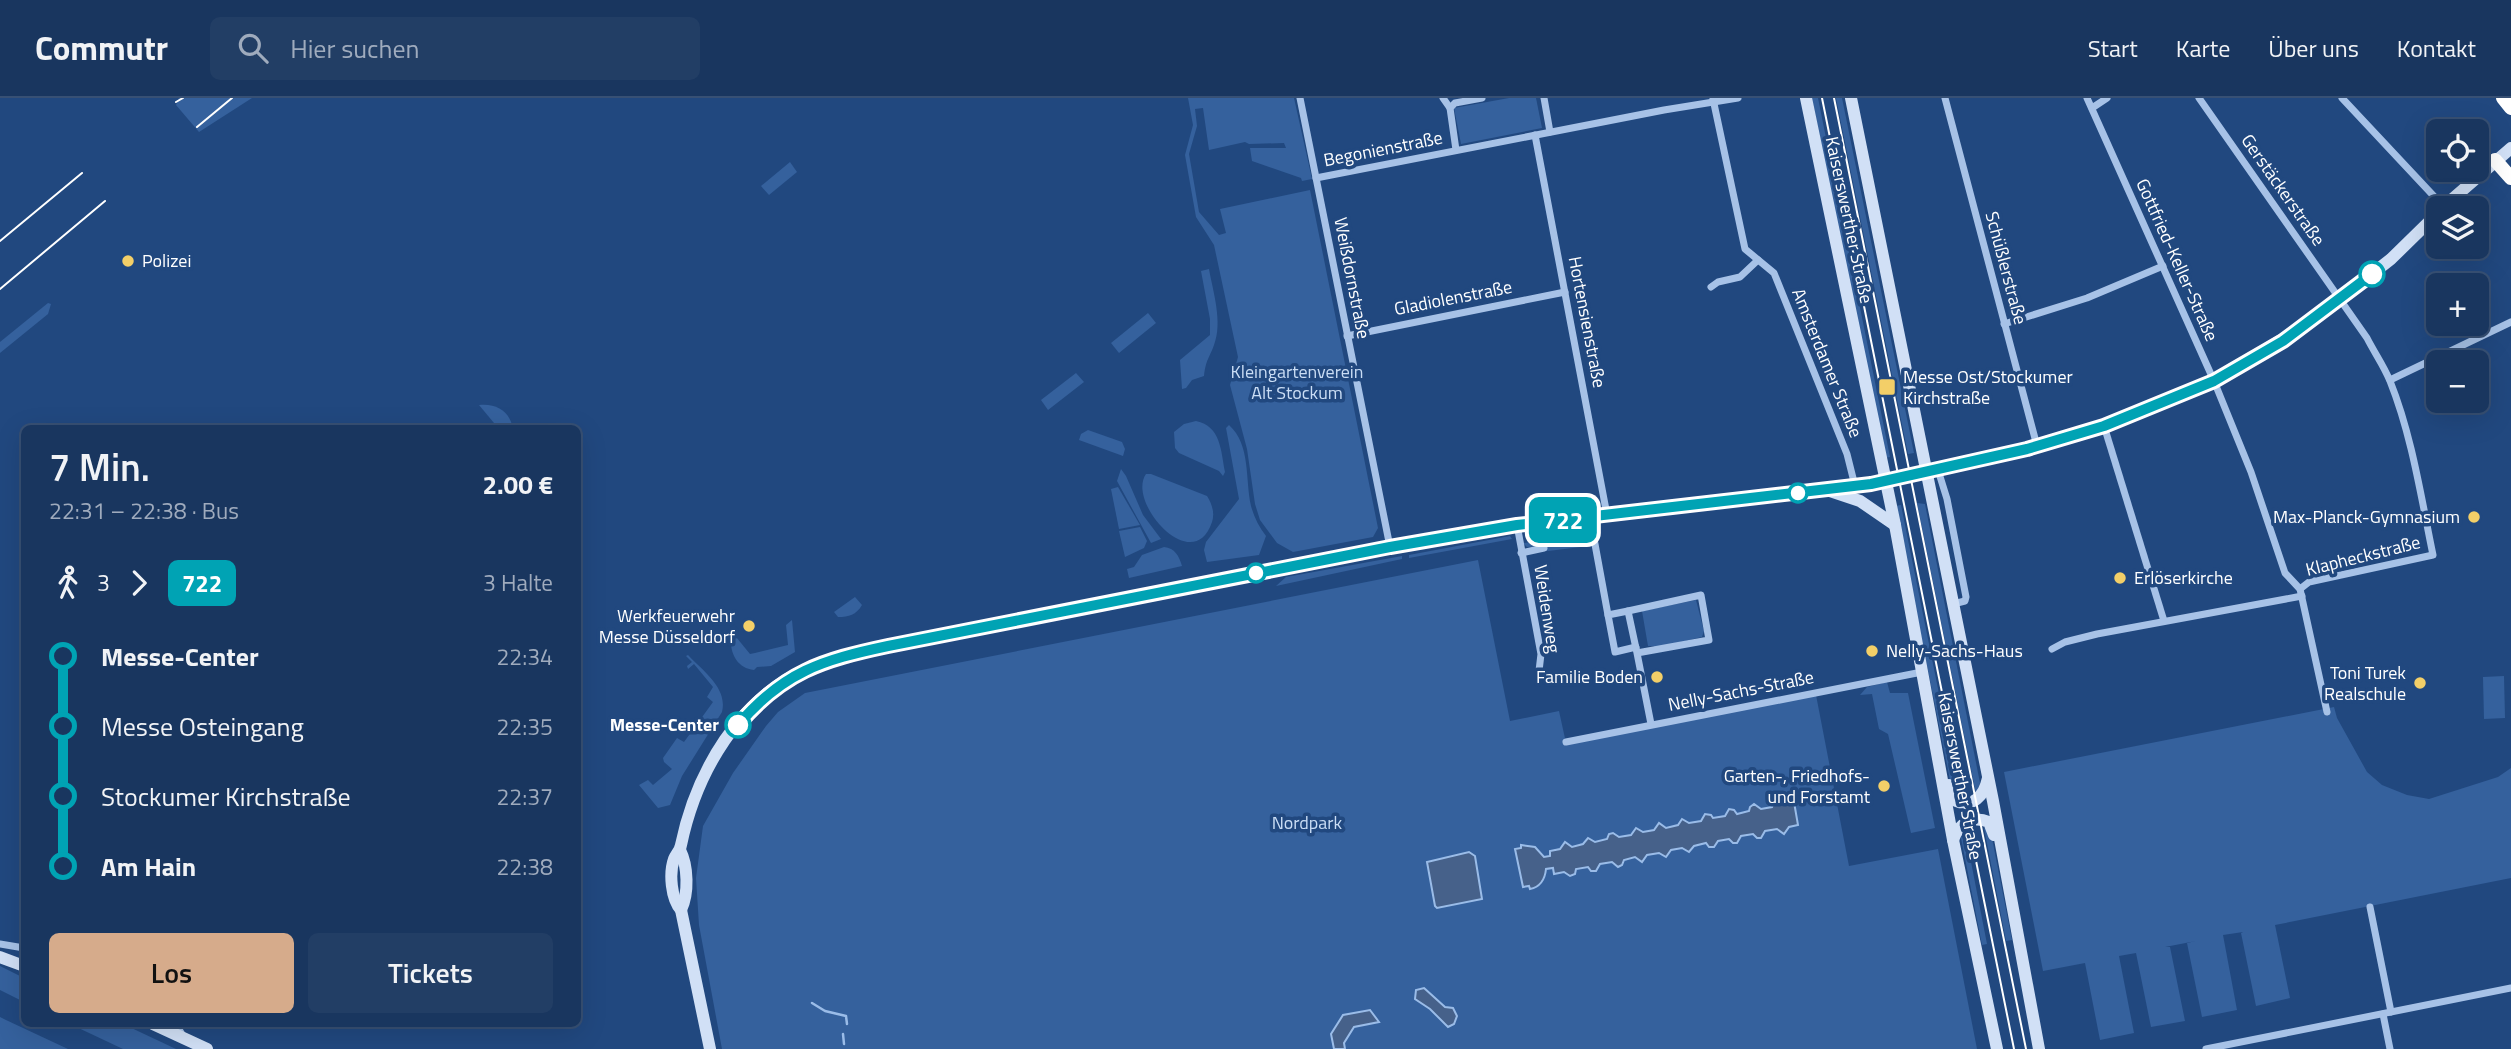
<!DOCTYPE html>
<html lang="de">
<head>
<meta charset="utf-8">
<style>
	:root { --surface:#19365f; --page:#223e65; --text:#f1f3f6; --muted:#9fabbd; --line:#375074; --accent:#d6ab8b }
	body { margin:0; font-family:"Titillium Web",sans-serif; background:var(--page); color:var(--text); height:100vh; display:flex; flex-direction:column; font-size:26px; white-space:nowrap }
	* { box-sizing:border-box; margin:0 }
	p { font-size:23px; color:var(--muted) }
	.icon { flex:none; width:38px; height:38px; fill:none; stroke:currentColor; stroke-width:2; stroke-linecap:round; stroke-linejoin:round }
	.map { position:relative; flex:1; overflow:hidden }
	.panel { position:absolute; left:21px; top:327px; width:560px; height:602px; display:flex; flex-direction:column; background:var(--surface); border-radius:10px; box-shadow:0 7px 28px #0002,0 0 0 2px var(--line) }
	.panel>* { flex:none }
	.badge { padding:0 14px; border-radius:10px; font-size:24px; line-height:46px }
	.fabs { position:absolute; left:2426px; top:21px; display:grid; gap:14px }
	.fabs a { display:grid; place-items:center; width:63px; height:63px; border-radius:10px; background:var(--surface); box-shadow:0 7px 28px #0002,0 0 0 2px var(--line); font-size:35px }
	.map>.badge { position:absolute; translate:-50% -50%; box-shadow:0 0 0 4px #fff }
	.legs { display:flex; align-items:center; gap:10px; height:77px; padding:0 28px; font-size:23px }
	.legs p { margin-inline-start:auto }
	.summary { display:flex; align-items:center; justify-content:space-between; height:119px; padding:0 28px }
	h1 { font-size:38px; font-weight:600; line-height:52px }
	.button { display:flex; gap:14px; margin-top:auto; padding:14px 28px }
	.button a { flex:1; height:80px; border-radius:10px; background:var(--accent); color:#111; font-size:28px; font-weight:600; line-height:80px; text-align:center }
	.button a+a { background:var(--page); color:var(--text) }
	ul { padding:0 28px; list-style:none }
	li { display:flex; align-items:center; gap:24px; height:70px; font-size:26px }
	li i { display:grid; place-items:center; width:10px; height:100%; margin:0 9px; background:currentColor }
	li i::after { content:''; width:18px; height:18px; margin:-9px; border:5px solid; border-radius:50%; background:var(--surface) }
	li p { margin-inline-start:auto }
	li:first-child i { background:linear-gradient(#0000 50%,currentColor 0) }
	li:last-child i { background:linear-gradient(currentColor 50%,#0000 0) }
	header { display:flex; align-items:center; gap:42px; box-sizing:border-box; height:98px; padding:0 35px; background:var(--surface); border-bottom:2px solid var(--line) }
	header strong { font-size:33px }
	nav { display:flex; gap:38px; margin-inline-start:auto; font-size:24px }
	.search { width:490px; height:63px; background:var(--page); display:flex; align-items:center; gap:18px; box-sizing:border-box; padding:0 24px; border-radius:10px; color:var(--muted); font-size:26px }
	.map>svg:first-child { display:block }
	.green { fill:#35619d }
	.water { fill:#46618a; stroke:#9abce8; stroke-width:2 }
	.lines { fill:none; stroke-linecap:round; stroke-linejoin:round }
	.stream { stroke:#9abce8; stroke-width:2.5 }
	.street { stroke:#a7c2e7; stroke-width:7 }
	.secondary { stroke:#d1e0f6; stroke-width:12 }
	.highway { stroke:#fff; stroke-width:14 }
	.tram { stroke:#fff; stroke-width:2 }
	.line-1-casing { stroke:#fff; stroke-width:16 }
	.line-1 { stroke:#00a3b4; stroke-width:10 }
	.poi-dot { fill:#f3cf68; stroke:#21487f; stroke-width:2.5 }
	.stop-1-dot { fill:#fff; stroke:#00a3b4; stroke-width:3.5 }
	.labels { text-anchor:middle; stroke-width:7; stroke-linejoin:round; paint-order:stroke }
	.street-label { font-size:18px; fill:#fff; stroke:#21487f }
	.poi-label { font-size:18px; fill:#fff; stroke:#21487f; text-anchor:end }
	.park-label { font-size:18px; fill:#caddf5; stroke:#21487f }
	.stop-label { font-size:18px; font-weight:bold; fill:#fff; stroke:#21487f; text-anchor:end }
</style>
</head>
<body>
<header>
<strong>Commutr</strong>
<div class="search"><svg class="icon" aria-label="search" viewBox="0 0 24 24"><circle cx="10" cy="10" r="6"/><path d="M15 15l6 6"/></svg>Hier suchen</div>
<nav><a>Start</a><a>Karte</a><a>Über uns</a><a>Kontakt</a></nav>
</header>
<div class="map">
<svg width="2511" height="951" viewBox="0 0 2511 951">
	<rect width="100%" height="100%" fill="#21487f"/>
	<!-- green -->
	<g class="green">
		<path d="M 179,0 L 252,0 L 199,34 L 176,7 Z"/>
		<path d="M 1188,0 L 1294,0 L 1312,81 L 1302,83 L 1301,80 L 1252,63 L 1250,50 L 1286,50 L 1284,45 L 1249,46 L 1245,44 L 1209,52 L 1203,10 L 1195,11 L 1197,28 L 1189,56 L 1199,114 L 1219,137 L 1226,135 L 1220,111 L 1310,92 L 1378,430 L 1373,439 L 1293,454 L 1277,445 L 1260,422 L 1255,406 L 1247,351 L 1230,287 L 1238,259 L 1214,147 L 1196,119 L 1185,57 L 1193,27 Z"/>
		<path d="M 1509,0 L 1536,0 L 1542,30 L 1461,46 L 1454,10 Z"/>
		<path d="M 1812,0 L 1818,0 L 1890,359 L 1885,360 Z"/>
		<path d="M 1836,0 L 1842,0 L 1914,355 L 1908,356 Z"/>
		<path d="M 790,64 L 797,74 L 769,97 L 761,88 Z"/>
		<path d="M 1209,171 C 1213,194 1223,224 1214,247 C 1209,261 1206,261 1204,278 L 1192,282 L 1186,290 L 1182,291 L 1180,262 L 1210,237 L 1210,221 L 1201,173 Z"/>
		<path d="M 48,205 L 51,206 L 48,216 L 0,255 L 0,244 Z"/>
		<path d="M 1148,215 L 1156,225 L 1119,255 L 1111,245 Z"/>
		<path d="M 1076,275 L 1084,284 L 1048,312 L 1041,302 Z"/>
		<path d="M 479,307 C 496,305 510,313 513,331 L 499,331 Z"/>
		<path d="M 1196,323 C 1221,328 1221,353 1225,374 L 1223,378 L 1219,373 L 1179,355 L 1175,350 L 1174,334 L 1184,326 Z"/>
		<path d="M 1229,327 C 1251,347 1245,381 1251,408 C 1254,419 1259,429 1266,438 L 1259,457 L 1207,464 L 1204,452 L 1206,444 L 1239,401 L 1226,330 Z"/>
		<path d="M 1088,332 L 1122,344 L 1125,351 L 1123,358 L 1079,342 L 1081,336 Z"/>
		<path d="M 1121,371 L 1126,378 L 1143,417 L 1161,441 L 1151,445 L 1117,383 Z"/>
		<path d="M 1146,376 L 1151,376 L 1207,398 C 1212,406 1215,415 1212,424 C 1193,480 1126,404 1146,376 Z"/>
		<path d="M 1118,389 L 1140,427 L 1119,431 L 1111,391 Z"/>
		<path d="M 1917,405 L 1925,406 L 1980,685 L 1976,696 Z"/>
		<path d="M 1901,407 L 1960,700 L 1952,692 L 1895,408 Z"/>
		<path d="M 1140,429 L 1147,443 L 1144,450 L 1125,459 L 1119,433 Z"/>
		<path d="M 1587,437 L 1589,448 L 1548,453 L 1540,448 L 1527,449 L 1523,445 Z"/>
		<path d="M 1510,438 L 1512,441 L 1409,460 L 1409,457 Z"/>
		<path d="M 1164,449 C 1175,450 1179,458 1182,468 L 1129,480 L 1127,471 L 1134,469 L 1142,457 Z"/>
		<path d="M 1402,458 L 1402,461 L 1276,488 L 1286,479 Z"/>
		<path d="M 1478,462 L 1510,623 L 1559,613 L 1566,645 L 1816,597 L 1849,768 L 1938,751 L 1977,951 L 722,951 L 699,827 L 696,780 L 703,728 L 733,675 L 766,628 L 778,614 L 805,595 Z"/>
		<path d="M 855,499 L 862,507 C 856,517 849,519 838,519 L 834,514 Z"/>
		<path d="M 1696,502 L 1704,533 L 1702,539 L 1654,550 L 1654,548 L 1648,548 L 1642,513 Z"/>
		<path d="M 792,522 L 795,554 L 771,568 L 757,569 L 754,572 C 735,570 728,551 732,534 L 750,556 L 755,555 L 788,547 L 786,527 Z"/>
		<path d="M 688,557 C 703,573 728,590 722,614 L 682,678 L 670,707 L 658,710 L 639,687 L 648,682 L 653,687 L 672,671 L 664,664 L 663,660 L 677,640 L 684,644 L 713,604 L 707,599 L 713,589 L 694,566 L 688,571 L 687,568 L 692,564 L 686,558 Z"/>
		<path d="M 2504,578 L 2505,620 L 2484,621 L 2483,579 Z"/>
		<path d="M 1887,584 L 1890,595 L 1908,595 L 1935,730 L 1911,735 L 1888,636 L 1879,631 L 1872,596 L 1860,597 L 1867,589 Z"/>
		<path d="M 2334,609 L 2337,620 L 2367,674 L 2382,687 L 2407,697 L 2429,701 L 2498,679 L 2511,670 L 2511,780 L 2275,827 L 2290,900 L 2256,908 L 2241,835 L 2243,834 L 2223,837 L 2237,912 L 2202,919 L 2187,845 L 2196,843 L 2165,849 L 2170,849 L 2185,923 L 2151,929 L 2136,855 L 2119,858 L 2134,935 L 2100,942 L 2085,865 L 2043,873 L 2004,674 Z"/>
		<path d="M 1984,730 L 1991,735 L 2012,842 L 2006,843 Z"/>
		<path d="M 1965,733 L 1987,846 L 1982,847 L 1961,740 Z"/>
		<path d="M 0,868 L 24,880 L 24,904 L 0,892 Z"/>
		<path d="M 0,919 L 6,922 L 68,951 L 0,951 Z"/>
		<path d="M 70,926 L 123,926 L 176,951 L 123,951 Z"/>
	</g>
	<!-- water -->
	<g class="water">
		<path d="M 1778,702 L 1784,706 L 1794,704 L 1798,727 L 1789,729 L 1784,736 L 1777,731 L 1765,733 L 1761,740 L 1757,740 L 1753,736 L 1741,738 L 1737,745 L 1733,745 L 1729,741 L 1718,743 L 1714,749 L 1709,749 L 1706,745 L 1694,748 L 1689,754 L 1682,750 L 1671,752 L 1666,759 L 1659,755 L 1647,757 L 1642,764 L 1635,759 L 1624,762 L 1622,767 L 1618,769 L 1612,764 L 1600,766 L 1596,773 L 1591,773 L 1588,769 L 1576,771 L 1575,776 L 1570,778 L 1564,774 L 1554,776 L 1553,770 L 1546,771 C 1545,781 1540,789 1530,791 L 1529,788 L 1523,789 L 1515,751 L 1521,750 L 1521,747 L 1535,749 L 1544,759 L 1550,758 L 1550,753 L 1560,751 L 1565,744 L 1572,749 L 1583,746 L 1588,740 L 1595,744 L 1607,741 L 1609,736 L 1613,735 L 1619,739 L 1631,737 L 1636,730 L 1643,734 L 1654,732 L 1659,725 L 1666,730 L 1678,727 L 1682,721 L 1689,725 L 1701,723 L 1705,716 L 1711,717 L 1713,720 L 1725,718 L 1729,711 L 1734,712 L 1737,716 L 1749,713 L 1750,709 L 1754,706 L 1761,711 L 1772,709 L 1774,703 Z"/>
		<path d="M 1469,754 L 1475,758 L 1482,801 L 1437,810 L 1435,808 L 1427,764 Z"/>
		<path d="M 1424,890 L 1445,909 L 1453,910 L 1457,918 L 1454,926 L 1448,929 L 1430,911 L 1415,901 L 1416,892 Z"/>
		<path d="M 1370,912 L 1379,924 L 1354,929 L 1344,945 L 1345,951 L 1334,951 L 1331,936 L 1343,917 Z"/>
	</g>
	<g class="lines">
		<!-- stream -->
		<g class="stream">
			<path d="M 812,905 L 825,913 L 846,918 L 847,926"/>
			<path d="M 843,936 L 844,946"/>
		</g>
		<!-- street -->
		<g class="street">
			<path d="M 1300,0 L 1390,449"/>
			<path d="M 1443,0 L 1450,10"/>
			<path d="M 1544,0 L 1550,34"/>
			<path d="M 1945,0 L 2037,348"/>
			<path d="M 2087,0 L 2214,283 L 2251,374 L 2285,475 L 2300,491 L 2327,614"/>
			<path d="M 2199,0 L 2367,240 C 2374,254 2384,268 2390,283 C 2412,338 2421,399 2433,457 L 2309,484 L 2300,491"/>
			<path d="M 2342,0 L 2444,109"/>
			<path d="M 1713,1 L 1745,151 L 1774,175 L 1847,356 L 1855,388"/>
			<path d="M 2092,10 L 2107,0"/>
			<path d="M 1535,37 L 1607,417"/>
			<path d="M 1456,52 L 1450,10 L 1455,5 L 1482,0"/>
			<path d="M 1316,80 L 1664,12 L 1738,0"/>
			<path d="M 1711,189 L 1718,184 L 1740,179 L 1758,162"/>
			<path d="M 2004,226 L 2087,200 L 2163,168"/>
			<path d="M 1347,238 L 1565,194"/>
			<path d="M 2390,282 L 2511,224"/>
			<path d="M 2104,328 L 2164,523"/>
			<path d="M 1938,372 L 1947,401 L 1966,499 L 1965,503 L 1953,506"/>
			<path d="M 1590,419 L 1608,517"/>
			<path d="M 1517,427 L 1541,556 L 1539,573"/>
			<path d="M 1521,455 L 1544,450"/>
			<path d="M 1628,513 L 1608,517 L 1615,554 L 1636,549"/>
			<path d="M 2052,551 L 2065,544 L 2097,536 L 2302,498"/>
			<path d="M 1637,555 L 1628,513 L 1701,497 L 1709,542 L 1637,555 L 1651,626"/>
			<path d="M 1566,644 L 1922,574"/>
			<path d="M 2370,809 L 2391,914"/>
			<path d="M 0,846 L 24,850"/>
			<path d="M 2383,916 L 2390,951"/>
			<path d="M 176,926 L 184,940"/>
			<path d="M 2206,951 L 2511,890"/>
		</g>
		<!-- secondary -->
		<g class="secondary">
			<path d="M 1806,0 L 1895,427 L 1953,742 L 1997,951"/>
			<path d="M 1851,0 L 1993,703 L 2039,951"/>
			<path d="M 2442,110 L 2511,50"/>
			<path d="M 1830,393 L 1860,403 L 1895,427"/>
			<path d="M 1949,687 L 1954,702 C 1973,711 1984,698 1988,680"/>
			<path d="M 1953,742 C 1959,725 1972,717 1989,724 L 1994,737"/>
			<path d="M 680,752 C 688,768 689,795 681,812"/>
			<path d="M 0,859 L 24,868"/>
			<path d="M 153,926 L 207,951"/>
			<path d="M 710,951 L 681,812 C 671,801 669,775 674,761 C 676,756 680,753 681,747 C 696,675 739,599 811,569 C 835,559 862,554 888,548 L 1390,449 L 1517,427 L 1871,386 L 2027,351 L 2104,328 L 2214,283 L 2312,223 L 2391,161 L 2438,115"/>
		</g>
		<!-- highway -->
		<g class="highway">
			<path d="M 2503,0 L 2511,10"/>
			<path d="M 2495,62 L 2511,80"/>
		</g>
		<!-- tram -->
		<g class="tram">
			<path d="M 1822,0 L 2014,951"/>
			<path d="M 1834,0 L 2026,951"/>
			<path d="M 176,4 L 183,0"/>
			<path d="M 197,29 L 232,0"/>
			<path d="M 0,143 L 82,75"/>
			<path d="M 0,191 L 105,103"/>
		</g>
	</g>
	<g class="lines">
		<!-- line-1 casing -->
		<g class="line-1-casing">
			<path id="line-1" d="M 738,627 C 783,574 822,562 888,548 L 1390,449 L 1517,427 L 1871,386 L 2027,351 L 2104,328 L 2214,283 L 2283,243 L 2372,176"/>
		</g>
		<!-- line-1 -->
		<use href="#line-1" class="line-1"/>
	</g>
	<!-- markers -->
	<g class="poi-dot">
		<circle cx="128" cy="163" r="7"/>
		<rect x="1878" y="280" width="18" height="18" rx="3.5"/>
		<circle cx="2474" cy="419" r="7"/>
		<circle cx="2120" cy="480" r="7"/>
		<circle cx="749" cy="528" r="7"/>
		<circle cx="1872" cy="553" r="7"/>
		<circle cx="1657" cy="579" r="7"/>
		<circle cx="2420" cy="585" r="7"/>
		<circle cx="1884" cy="688" r="7"/>
	</g>
	<g class="stop-1-dot">
		<circle cx="2372" cy="176" r="12"/>
		<circle cx="1798" cy="395" r="9"/>
		<circle cx="1256" cy="475" r="9"/>
		<circle cx="738" cy="627" r="12"/>
	</g>
	<g class="labels">
		<!-- street labels -->
		<g class="street-label">
			<text transform="translate(1383 51) rotate(-11)" y="6">Begonienstraße</text>
			<text transform="translate(2283 92) rotate(55)" y="6">Gerstäckerstraße</text>
			<text transform="translate(1849 122) rotate(78)" y="6">Kaiserswerther Straße</text>
			<text transform="translate(2177 162) rotate(66)" y="6">Gottfried-Keller-Straße</text>
			<text transform="translate(2006 170) rotate(75)" y="6">Schüßlerstraße</text>
			<text transform="translate(1352 180) rotate(79)" y="6">Weißdornstraße</text>
			<text transform="translate(1453 200) rotate(-11)" y="6">Gladiolenstraße</text>
			<text transform="translate(1587 224) rotate(79)" y="6">Hortensienstraße</text>
			<text transform="translate(1827 265) rotate(68)" y="6">Amsterdamer Straße</text>
			<text transform="translate(2363 458) rotate(-14)" y="6">Klapheckstraße</text>
			<text transform="translate(1547 511) rotate(81)" y="6">Weidenweg</text>
			<text transform="translate(1741 593) rotate(-11)" y="6">Nelly-Sachs-Straße</text>
			<text transform="translate(1960 678) rotate(79)" y="6">Kaiserswerther Straße</text>
		</g>
		<!-- poi labels -->
		<g class="poi-label">
			<text x="142" y="169" text-anchor="start">Polizei</text>
			<text x="1903" y="285" text-anchor="start">Messe Ost/Stockumer<tspan x="1903" dy="21">Kirchstraße</tspan></text>
			<text x="2460" y="425">Max-Planck-Gymnasium</text>
			<text x="2134" y="486" text-anchor="start">Erlöserkirche</text>
			<text x="735" y="524">Werkfeuerwehr<tspan x="735" dy="21">Messe Düsseldorf</tspan></text>
			<text x="1886" y="559" text-anchor="start">Nelly-Sachs-Haus</text>
			<text x="2406" y="581">Toni Turek<tspan x="2406" dy="21">Realschule</tspan></text>
			<text x="1643" y="585">Familie Boden</text>
			<text x="1870" y="684">Garten-, Friedhofs-<tspan x="1870" dy="21">und Forstamt</tspan></text>
		</g>
		<!-- park labels -->
		<g class="park-label">
			<text x="1297" y="280">Kleingartenverein<tspan x="1297" dy="21">Alt Stockum</tspan></text>
			<text x="1307" y="731">Nordpark</text>
		</g>
		<!-- stop labels -->
		<g class="stop-label">
			<text x="719" y="633">Messe-Center</text>
		</g>
	</g>
</svg>
<div class="fabs">
<a><svg class="icon" aria-label="locate" viewBox="0 0 24 24"><circle cx="12" cy="12" r="6"/><path d="M12 2v4M12 18v4M2 12h4M18 12h4"/></svg></a>
<a><svg class="icon" aria-label="layers" viewBox="0 0 24 24"><path d="M12 4l9 5-9 5-9-5zM3 14l9 5 9-5"/></svg></a>
<a>+</a>
<a>−</a>
</div>
<b class="badge" style="left:1563px;top:422px;background:#00a3b4;color:#fff">722</b>
<section class="panel">
<div class="summary"><div><h1>7 Min.</h1><p>22:31 – 22:38 · Bus</p></div><b>2.00 €</b></div>
<div class="legs"><svg class="icon" aria-label="walk" viewBox="0 0 24 24"><circle cx="13" cy="4" r="2"/><path d="M13 8l-2 6 4 7M11 14l-3 7M7 12l3-4h3l4 4"/></svg>3<svg class="icon" aria-label="forward" viewBox="0 0 24 24"><path d="M9 5l7 7-7 7"/></svg><b class="badge" style="background:#00a3b4;color:#fff">722</b><p>3 Halte</p></div>
<ul>
<li><i style="color:#00a3b4"></i><b>Messe-Center</b><p>22:34</p></li>
<li><i style="color:#00a3b4"></i><span>Messe Osteingang</span><p>22:35</p></li>
<li><i style="color:#00a3b4"></i><span>Stockumer Kirchstraße</span><p>22:37</p></li>
<li><i style="color:#00a3b4"></i><b>Am Hain</b><p>22:38</p></li>
</ul>
<div class="button"><a>Los</a><a>Tickets</a></div>
</section>
</div>
</body>
</html>
